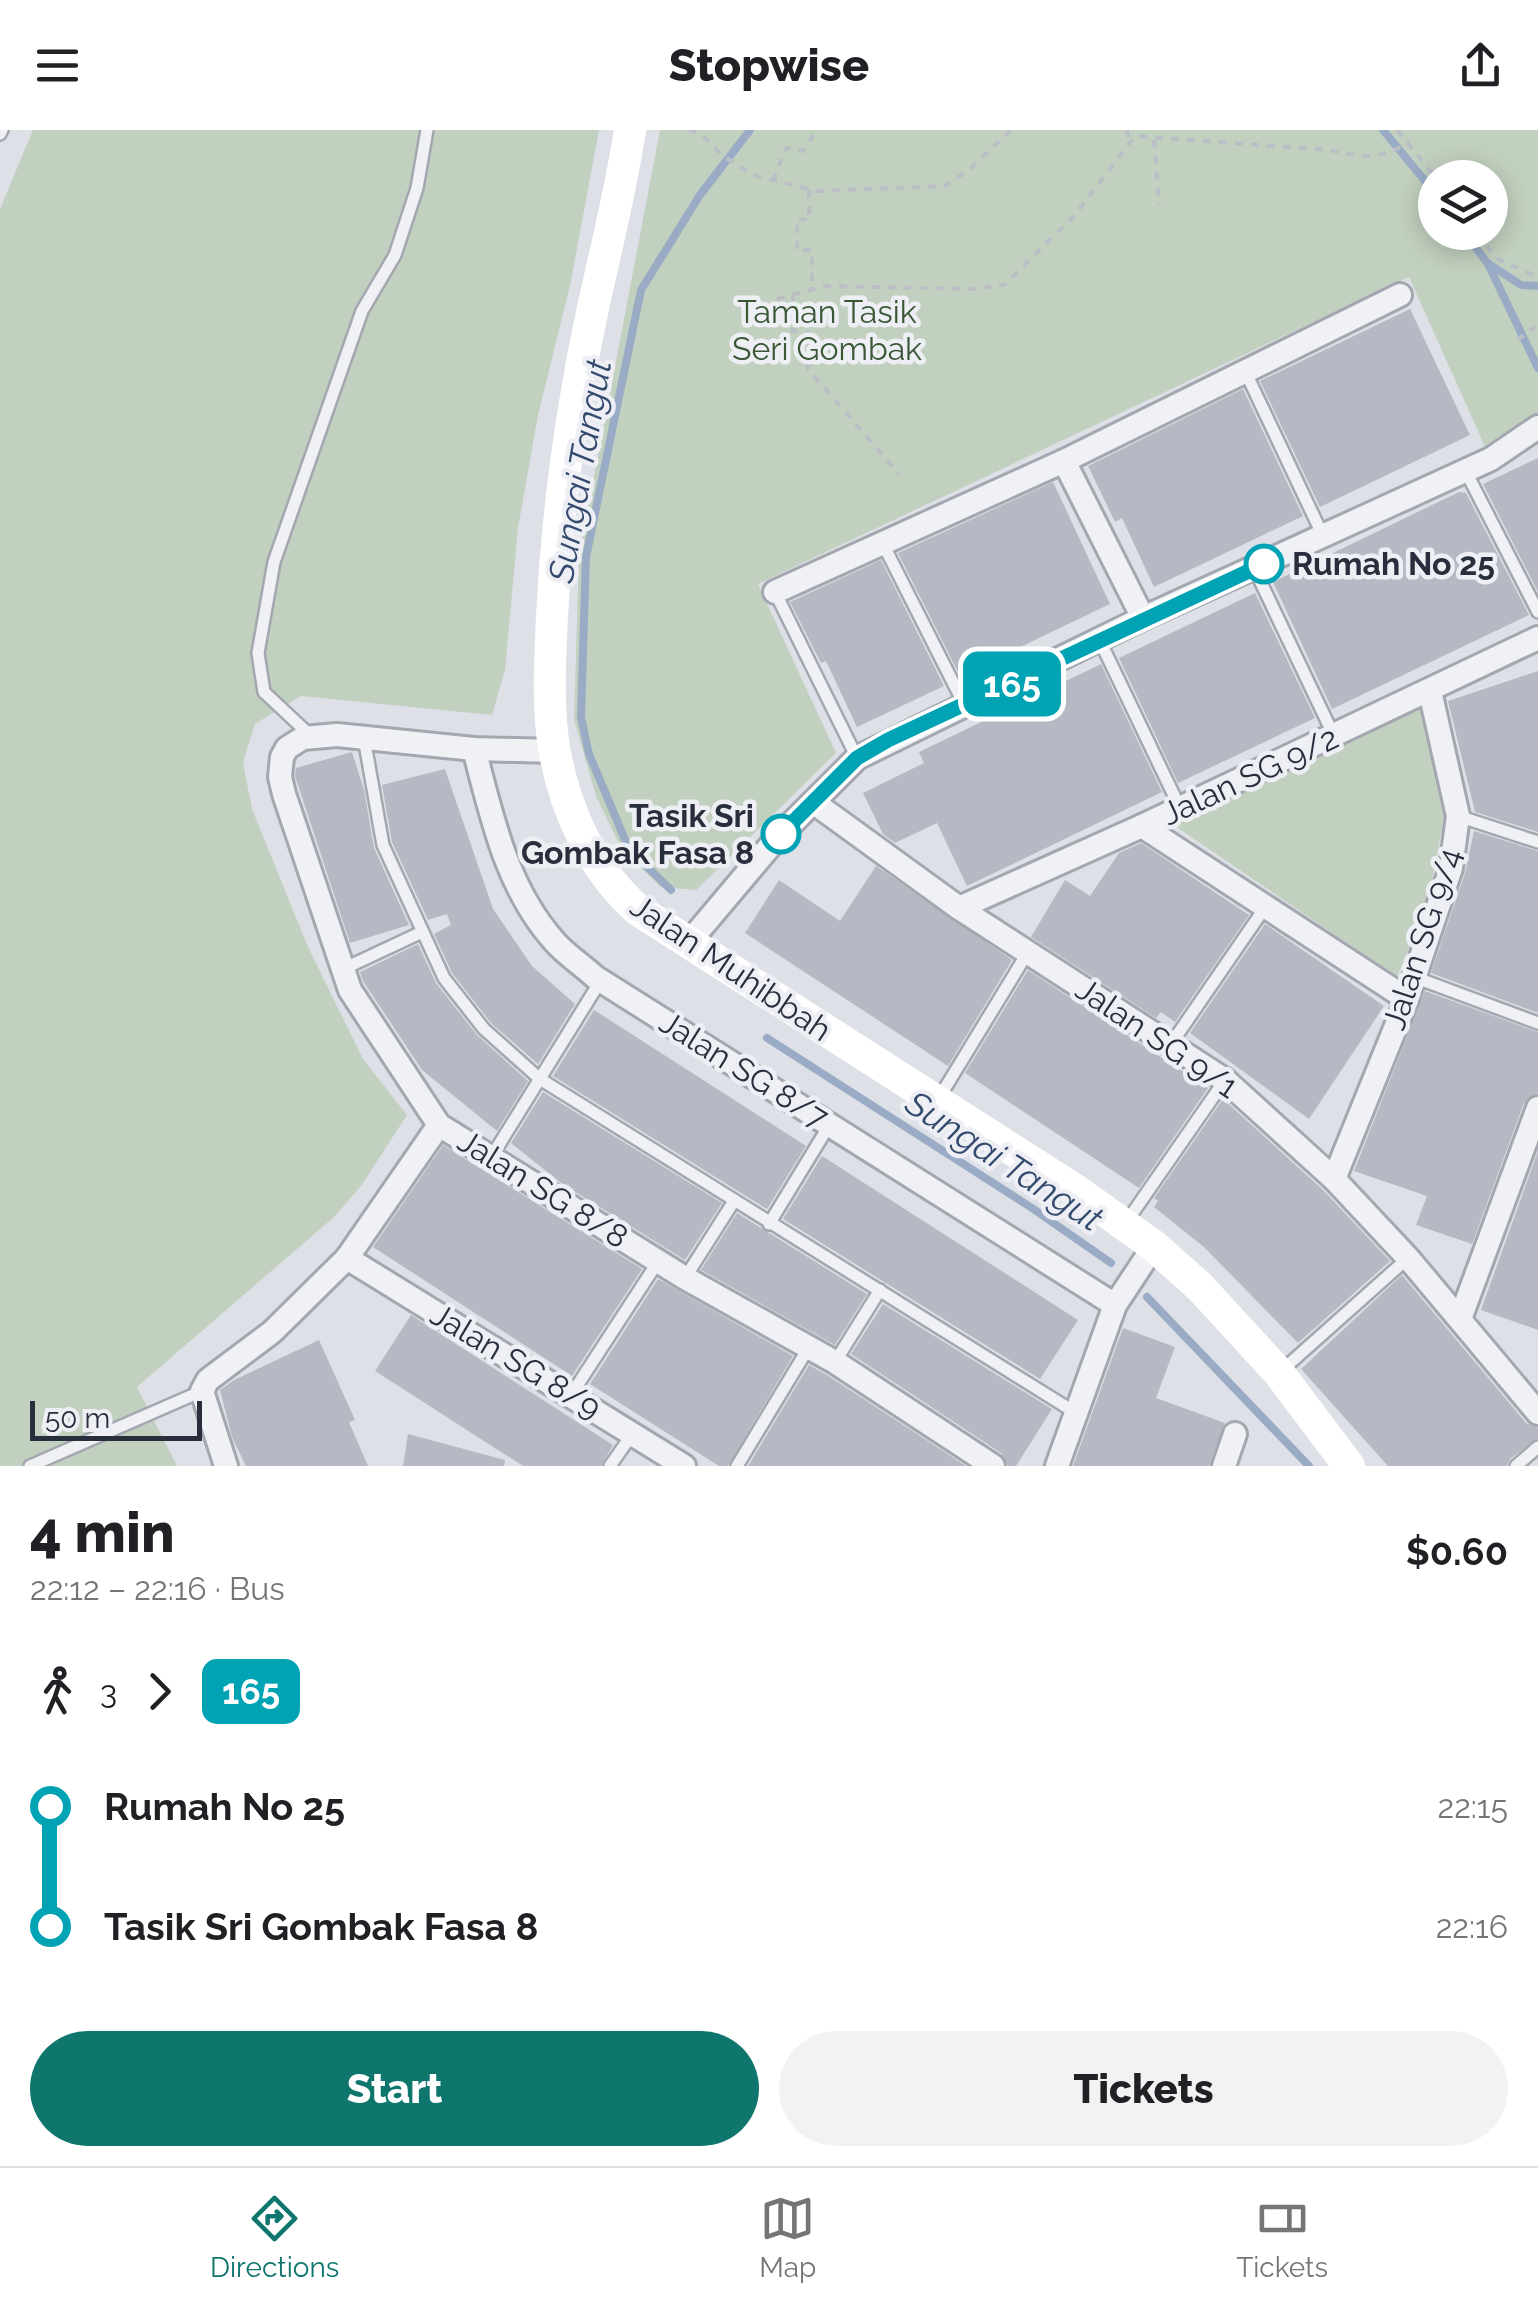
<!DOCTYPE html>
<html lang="en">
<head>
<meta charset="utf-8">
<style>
	:root { --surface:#fff; --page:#f2f2f2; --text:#202124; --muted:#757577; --line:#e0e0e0; --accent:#0f766e }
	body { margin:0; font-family:Raleway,sans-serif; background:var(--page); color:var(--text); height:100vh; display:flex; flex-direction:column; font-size:38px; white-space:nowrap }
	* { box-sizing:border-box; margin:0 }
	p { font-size:32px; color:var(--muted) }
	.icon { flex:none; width:55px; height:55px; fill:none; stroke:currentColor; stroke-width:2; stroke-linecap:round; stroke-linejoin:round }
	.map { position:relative; height:1336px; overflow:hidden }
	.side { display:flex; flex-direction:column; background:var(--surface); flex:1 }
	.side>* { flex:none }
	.badge { padding:0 20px; border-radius:15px; font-size:35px; line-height:65px }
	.controls { position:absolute; left:1418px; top:30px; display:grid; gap:20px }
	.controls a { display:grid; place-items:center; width:90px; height:90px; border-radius:50%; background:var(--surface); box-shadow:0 5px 25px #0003; font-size:50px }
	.scale { position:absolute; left:30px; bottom:25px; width:172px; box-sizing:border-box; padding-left:10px; border:5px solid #282e3c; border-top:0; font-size:28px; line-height:35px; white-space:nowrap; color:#282e3c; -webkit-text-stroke:8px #edeff4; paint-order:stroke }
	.map>.badge { position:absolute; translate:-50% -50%; box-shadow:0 0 0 5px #fff }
	.legs { display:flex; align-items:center; gap:15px; height:110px; padding:0 30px; font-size:32px }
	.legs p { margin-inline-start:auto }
	.headline { display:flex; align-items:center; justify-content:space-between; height:170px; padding:0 30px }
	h1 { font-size:55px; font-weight:800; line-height:75px }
	.cta { display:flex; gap:20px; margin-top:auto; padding:20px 30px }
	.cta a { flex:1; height:115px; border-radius:60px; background:var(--accent); color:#fff; font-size:40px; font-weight:800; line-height:115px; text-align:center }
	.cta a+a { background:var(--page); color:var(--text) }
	ul { padding:0 30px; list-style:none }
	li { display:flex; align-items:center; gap:35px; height:120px; font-size:38px }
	li i { display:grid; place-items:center; width:15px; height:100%; margin:0 12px; background:currentColor }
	li i::after { content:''; width:25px; height:25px; margin:-12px; border:8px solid; border-radius:50%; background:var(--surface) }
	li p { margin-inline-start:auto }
	li:first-child i { background:linear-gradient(#0000 50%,currentColor 0) }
	li:last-child i { background:linear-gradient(currentColor 50%,#0000 0) }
	header { display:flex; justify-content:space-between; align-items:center; height:130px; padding:0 30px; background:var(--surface); font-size:45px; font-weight:800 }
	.tab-bar { display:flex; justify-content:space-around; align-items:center; height:140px; border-top:2px solid var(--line); background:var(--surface); font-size:28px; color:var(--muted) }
	.tab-bar a { display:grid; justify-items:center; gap:5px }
	.tab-bar .active { color:var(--accent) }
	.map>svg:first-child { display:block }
	.green { fill:#c2d0bf; fill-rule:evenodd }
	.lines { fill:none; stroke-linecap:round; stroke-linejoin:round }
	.stream { stroke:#9aacc5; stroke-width:8 }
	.building { fill:#b5b9c3 }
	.lane-casing { stroke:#a4a7b0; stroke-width:16 }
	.street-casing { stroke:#a4a7b0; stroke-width:28 }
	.path { stroke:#bcbec5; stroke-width:4; stroke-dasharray:8 8; stroke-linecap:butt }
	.lane { stroke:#f0f1f5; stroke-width:11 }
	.street { stroke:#f0f1f5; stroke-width:22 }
	.secondary { stroke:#fff; stroke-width:32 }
	.line-1-casing { stroke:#fff; stroke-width:22 }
	.line-1 { stroke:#00a3b4; stroke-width:15 }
	.stop-1-dot { fill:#fff; stroke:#00a3b4; stroke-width:5 }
	.labels { text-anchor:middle; stroke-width:9; stroke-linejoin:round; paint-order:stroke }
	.park-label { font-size:32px; fill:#3a5736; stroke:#edeff4 }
	.stop-label { font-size:32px; font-weight:bold; fill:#282e3c; stroke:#edeff4; text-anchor:start }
	.street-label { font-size:32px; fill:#282e3c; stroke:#edeff4 }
	.water-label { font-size:35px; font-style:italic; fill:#344a6e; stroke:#edeff4 }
</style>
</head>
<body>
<header><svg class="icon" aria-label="menu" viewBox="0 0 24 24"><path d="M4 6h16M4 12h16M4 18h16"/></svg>Stopwise<svg class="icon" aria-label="share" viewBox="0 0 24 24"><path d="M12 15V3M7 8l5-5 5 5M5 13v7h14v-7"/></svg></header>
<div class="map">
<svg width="1538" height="1336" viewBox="0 0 1538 1336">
	<rect width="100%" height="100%" fill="#dee0e7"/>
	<!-- green -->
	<g class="green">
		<path d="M 33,0 L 599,0 L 570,156 L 538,285 L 518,398 L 505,540 L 492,585 L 301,566 L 255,594 L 243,632 L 252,679 L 308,817 L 363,929 L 407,985 L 361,1056 L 334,1087 L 137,1257 L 177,1336 L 0,1336 L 0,79 Z"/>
		<path d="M 660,0 L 1538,0 L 1538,296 L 1490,328 L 1409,147 L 758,454 L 836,623 L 696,760 L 661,757 L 622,720 L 596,666 L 574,590 L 579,426 ZM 1435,48 L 1490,48 L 1490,102 L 1435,102 Z"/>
		<path d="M 1420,576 L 1445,683 L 1428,770 L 1397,847 L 1172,694 Z"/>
	</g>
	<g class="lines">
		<!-- stream -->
		<g class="stream">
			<path d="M 1383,0 L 1435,63"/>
			<path d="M 1464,102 L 1488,134 L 1538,238"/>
			<path d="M 1489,134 L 1521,155 L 1538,156"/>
			<path d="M 671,760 L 629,719 L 589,624 L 581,587 L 586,427 L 641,160 L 700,65 L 750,0"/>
			<path d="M 767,908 L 1032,1078 L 1111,1133"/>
			<path d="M 1147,1167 L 1309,1336"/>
		</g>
	</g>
	<!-- building -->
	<g class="building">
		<path d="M 1410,179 L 1470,305 L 1320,377 L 1260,251 Z"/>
		<path d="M 1243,259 L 1303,386 L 1154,457 L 1122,388 L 1115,392 L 1088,336 Z"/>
		<path d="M 1538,328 L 1538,462 L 1483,354 Z"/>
		<path d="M 1053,352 L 1110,474 L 960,546 L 898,423 Z"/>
		<path d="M 1459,362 L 1466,363 L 1529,485 L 1332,579 L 1273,452 Z"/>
		<path d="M 881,430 L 944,556 L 857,597 L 826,531 L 821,533 L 790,472 Z"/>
		<path d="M 1255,463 L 1315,588 L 1178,653 L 1119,528 Z"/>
		<path d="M 1101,534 L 1162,662 L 967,756 L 937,693 L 895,713 L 883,704 L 863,663 L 924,633 L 919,622 Z"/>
		<path d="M 1538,541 L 1538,702 L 1475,682 L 1448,571 Z"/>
		<path d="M 352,622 L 364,660 L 374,718 L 409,795 L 350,813 L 295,646 L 296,638 Z"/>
		<path d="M 445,639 L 493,779 L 532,836 L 575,874 L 538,934 L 491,893 L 452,843 L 434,804 L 451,795 L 447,784 L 428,790 L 392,712 L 382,655 Z"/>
		<path d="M 1474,701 L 1538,721 L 1538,883 L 1431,843 L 1465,743 Z"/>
		<path d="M 1141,713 L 1249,785 L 1175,892 L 1161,882 L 1156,888 L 1031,807 L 1065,750 L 1090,766 L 1119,723 Z"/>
		<path d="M 876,736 L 1012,830 L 948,936 L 745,803 L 779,750 L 840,791 Z"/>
		<path d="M 1265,794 L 1384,876 L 1309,989 L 1190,903 Z"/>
		<path d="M 418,814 L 436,853 L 477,905 L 528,951 L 497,1001 L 422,940 L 363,851 L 360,842 Z"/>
		<path d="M 1028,840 L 1208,958 L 1139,1058 L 965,943 Z"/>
		<path d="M 1425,861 L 1538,902 L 1538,963 L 1524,973 L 1472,1114 L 1416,1095 L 1427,1066 L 1354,1041 Z"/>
		<path d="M 594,880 L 806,1016 L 767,1079 L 553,946 Z"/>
		<path d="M 543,962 L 722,1073 L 685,1130 L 561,1053 L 511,1013 Z"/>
		<path d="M 1223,969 L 1323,1060 L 1390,1131 L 1298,1213 L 1204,1117 L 1154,1077 L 1158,1071 L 1154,1068 Z"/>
		<path d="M 443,1015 L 642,1139 L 572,1246 L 373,1117 Z"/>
		<path d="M 1538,1021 L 1538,1200 L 1481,1180 Z"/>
		<path d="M 822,1026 L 1078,1190 L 1040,1249 L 783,1089 Z"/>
		<path d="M 737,1083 L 867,1164 L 835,1215 L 701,1140 Z"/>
		<path d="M 1402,1145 L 1526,1293 L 1538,1298 L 1538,1308 L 1510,1329 L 1507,1336 L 1388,1336 L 1301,1239 Z"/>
		<path d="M 658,1149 L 793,1226 L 728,1336 L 719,1336 L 590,1254 Z"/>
		<path d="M 883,1174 L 1052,1279 L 1016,1336 L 1008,1336 L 1001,1323 L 851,1224 Z"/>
		<path d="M 411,1185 L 613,1315 L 601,1336 L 523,1336 L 375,1241 Z"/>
		<path d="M 1123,1198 L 1175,1217 L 1156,1268 L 1225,1293 L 1209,1336 L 1073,1336 Z"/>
		<path d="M 319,1210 L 355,1290 L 349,1292 L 368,1336 L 246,1336 L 232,1307 L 220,1260 L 234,1250 Z"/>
		<path d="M 809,1235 L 827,1245 L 966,1336 L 748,1336 Z"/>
		<path d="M 408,1304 L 505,1330 L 504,1336 L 403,1336 Z"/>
	</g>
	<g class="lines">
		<!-- lane casing -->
		<g class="lane-casing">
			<g id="lane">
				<path d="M 0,4 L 2,0"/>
				<path d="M 1246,243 L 1324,408"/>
				<path d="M 1465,340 L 1538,482"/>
				<path d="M 883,414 L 965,576"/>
				<path d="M 1254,438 L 1334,606"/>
				<path d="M 775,462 L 857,628"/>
				<path d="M 1100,511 L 1180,678"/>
				<path d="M 312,607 L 264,562 L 258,523 L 274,432 L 362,181 L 395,125 L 417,58 L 427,0"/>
				<path d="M 364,608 L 383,715 L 444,848 L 484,899 L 540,949 L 1076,1283"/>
				<path d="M 1458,686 L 1538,712"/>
				<path d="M 341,840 L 422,802"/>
				<path d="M 1414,847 L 1538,893"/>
				<path d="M 1171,914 L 1266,776"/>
				<path d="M 939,968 L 1028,822"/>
				<path d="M 492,1026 L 601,850"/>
				<path d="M 769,1094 L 830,994"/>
				<path d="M 1125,1094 L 1225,950"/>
				<path d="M 685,1148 L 734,1071"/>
				<path d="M 835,1232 L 880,1160"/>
				<path d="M 1280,1242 L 1408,1128"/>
				<path d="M 571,1265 L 659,1130"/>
				<path d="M 30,1336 L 202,1261"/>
				<path d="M 610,1336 L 633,1303"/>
				<path d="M 737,1336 L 809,1217"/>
				<path d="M 1516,1336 L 1538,1317"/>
			</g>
		</g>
		<!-- street casing -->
		<g class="street-casing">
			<g id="street">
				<path d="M 1064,331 L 1143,488"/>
				<path d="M 775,462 L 1064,331 L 1400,165"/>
				<path d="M 474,619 C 492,687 506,757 554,811 C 565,824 582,835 595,847 L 1115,1175"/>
				<path d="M 554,621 L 474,619 L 337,605 L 303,608 L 287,618 L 282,627 L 280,647 L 284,664 L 350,860 L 439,995 L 685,1148 L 835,1232 L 993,1336"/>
				<path d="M 813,672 L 959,778 L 1225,950 L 1334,1049 L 1408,1128 L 1538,1283"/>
				<path d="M 1142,696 L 1407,869"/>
				<path d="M 959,778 L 1142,696 L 1538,508"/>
				<path d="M 690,811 L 776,709 L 857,628 L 1143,488 L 1491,329 L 1538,297"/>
				<path d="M 1334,1049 L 1407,869 L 1451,738 L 1458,686 L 1430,561"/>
				<path d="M 347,1128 L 684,1336"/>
				<path d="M 1460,1189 L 1538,978"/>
				<path d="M 226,1336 L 202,1261 L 208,1250 L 272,1202 L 347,1128 L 439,995"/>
				<path d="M 1057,1336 L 1115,1175 L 1154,1116"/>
				<path d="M 1224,1336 L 1235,1304"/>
			</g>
		</g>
		<!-- path -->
		<g class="path">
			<path d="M 689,0 L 701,4 L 723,26 L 753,45 L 817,61 L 945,56 L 970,39 L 1011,0"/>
			<path d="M 1127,0 L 1129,11"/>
			<path d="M 1397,0 L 1436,48"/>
			<path d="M 1154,10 L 1159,75"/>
			<path d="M 773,51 L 786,18 L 803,21 L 817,0"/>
			<path d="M 809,60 L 809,90 L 797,89 L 797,121 L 812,120 L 812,157"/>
			<path d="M 1479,102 L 1495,128 L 1538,147"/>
			<path d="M 793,166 L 793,201 L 808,202 L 808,239 L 899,344"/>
			<path d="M 777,169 L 824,156 L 972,159 L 1004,155 L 1074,86 L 1135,6 L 1329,20 C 1360,27 1383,31 1409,11"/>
			<path d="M 1517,210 L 1535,197"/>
		</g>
		<!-- lane -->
		<use href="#lane" class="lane"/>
		<!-- street -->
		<use href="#street" class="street"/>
		<!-- secondary -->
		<path class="secondary" d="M 630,0 C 621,60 606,119 593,178 C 571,280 557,383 552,486 C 550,530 547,580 555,623 C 566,683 593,740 638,780 L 1077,1061 L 1154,1116 L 1200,1157 L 1279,1243 L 1349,1336"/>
	</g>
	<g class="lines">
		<!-- line-1 casing -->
		<g class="line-1-casing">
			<path id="line-1" d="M 781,704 L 857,628 L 888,610 L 1264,434"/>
		</g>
		<!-- line-1 -->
		<use href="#line-1" class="line-1"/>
	</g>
	<!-- markers -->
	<g class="stop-1-dot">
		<circle cx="1264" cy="434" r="18"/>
		<circle cx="781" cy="704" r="18"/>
	</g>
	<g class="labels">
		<!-- park labels -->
		<g class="park-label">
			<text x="827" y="193">Taman Tasik<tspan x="827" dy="37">Seri Gombak</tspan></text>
		</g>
		<!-- stop labels -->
		<g class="stop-label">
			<text x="1292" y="445">Rumah No 25</text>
			<text x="754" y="697" text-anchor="end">Tasik Sri<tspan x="754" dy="37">Gombak Fasa 8</tspan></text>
		</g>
		<!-- street labels -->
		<g class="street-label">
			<text transform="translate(1250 646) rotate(-25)" y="11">Jalan SG 9/2</text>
			<text transform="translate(1422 809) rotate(-72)" y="11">Jalan SG 9/4</text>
			<text transform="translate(731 838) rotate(34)" y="11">Jalan Muhibbah</text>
			<text transform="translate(1157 908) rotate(34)" y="11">Jalan SG 9/1</text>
			<text transform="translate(744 940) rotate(32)" y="11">Jalan SG 8/7</text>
			<text transform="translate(543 1059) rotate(32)" y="11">Jalan SG 8/8</text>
			<text transform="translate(516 1231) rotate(31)" y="11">Jalan SG 8/9</text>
		</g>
		<!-- water labels -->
		<g class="water-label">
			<text transform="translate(580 341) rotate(-80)" y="12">Sungai Tangut</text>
			<text transform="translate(1004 1031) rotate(33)" y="12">Sungai Tangut</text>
		</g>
	</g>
</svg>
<div class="controls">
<a><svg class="icon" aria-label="layers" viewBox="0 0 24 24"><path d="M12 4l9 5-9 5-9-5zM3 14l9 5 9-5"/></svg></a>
</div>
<div class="scale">50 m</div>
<b class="badge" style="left:1012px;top:554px;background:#00a3b4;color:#fff">165</b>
</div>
<section class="side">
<div class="headline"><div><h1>4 min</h1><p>22:12 – 22:16 · Bus</p></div><b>$0.60</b></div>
<div class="legs"><svg class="icon" aria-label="walk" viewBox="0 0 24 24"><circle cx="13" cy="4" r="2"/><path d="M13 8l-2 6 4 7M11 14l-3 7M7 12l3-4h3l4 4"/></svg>3<svg class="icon" aria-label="forward" viewBox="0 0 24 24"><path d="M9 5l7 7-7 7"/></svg><b class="badge" style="background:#00a3b4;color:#fff">165</b></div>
<ul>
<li><i style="color:#00a3b4"></i><b>Rumah No 25</b><p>22:15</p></li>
<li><i style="color:#00a3b4"></i><b>Tasik Sri Gombak Fasa 8</b><p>22:16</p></li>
</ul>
<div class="cta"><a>Start</a><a>Tickets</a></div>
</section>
<nav class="tab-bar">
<a class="active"><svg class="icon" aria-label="directions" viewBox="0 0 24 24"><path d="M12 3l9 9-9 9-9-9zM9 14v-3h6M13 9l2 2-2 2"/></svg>Directions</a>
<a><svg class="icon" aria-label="map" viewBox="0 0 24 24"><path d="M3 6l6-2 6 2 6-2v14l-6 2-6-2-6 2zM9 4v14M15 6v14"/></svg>Map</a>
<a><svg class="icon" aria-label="tickets" viewBox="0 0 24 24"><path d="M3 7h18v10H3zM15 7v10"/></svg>Tickets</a>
</nav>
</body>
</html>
